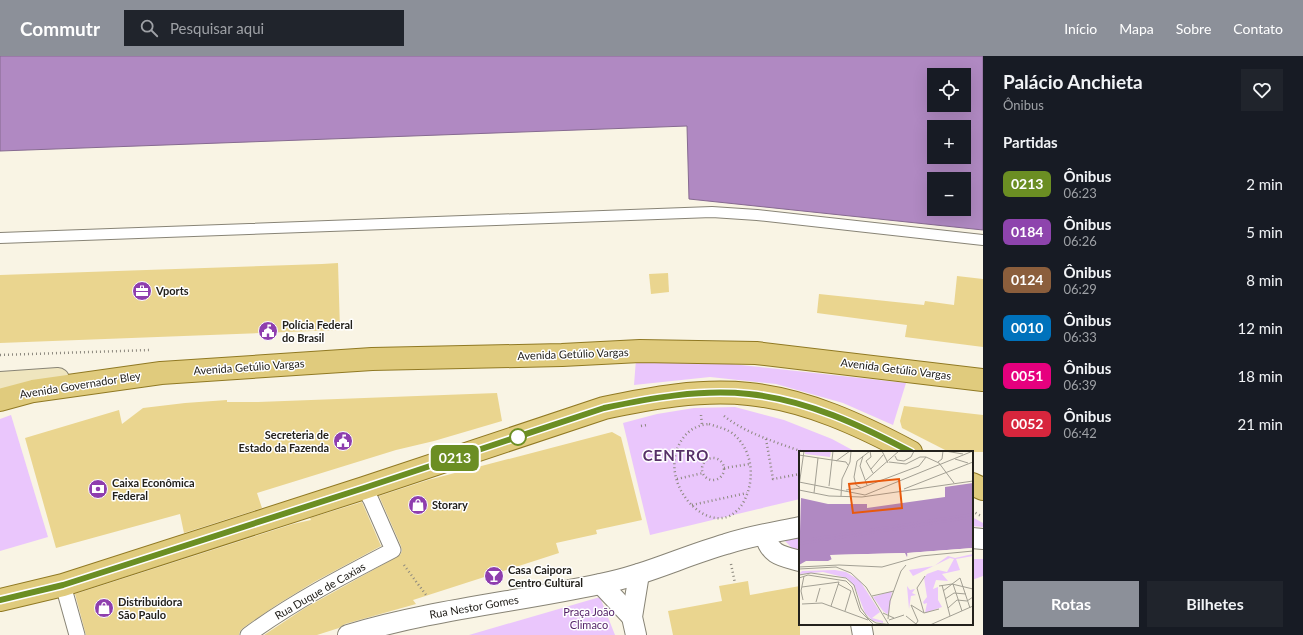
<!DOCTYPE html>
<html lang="pt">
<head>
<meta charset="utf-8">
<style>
	:root { --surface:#171b24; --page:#20242c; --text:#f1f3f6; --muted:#9ea1a6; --accent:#8c9099 }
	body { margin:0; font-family:Lato,sans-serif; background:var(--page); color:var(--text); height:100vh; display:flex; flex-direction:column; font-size:15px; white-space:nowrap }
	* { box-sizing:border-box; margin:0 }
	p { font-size:13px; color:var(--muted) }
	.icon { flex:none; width:22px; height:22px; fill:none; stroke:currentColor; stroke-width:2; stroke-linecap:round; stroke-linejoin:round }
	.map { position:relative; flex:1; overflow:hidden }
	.side { display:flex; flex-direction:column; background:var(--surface); width:320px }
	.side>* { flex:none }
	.badge { padding:0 8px; border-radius:6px; font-size:14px; line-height:26px }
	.fabs { position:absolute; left:927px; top:12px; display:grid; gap:8px }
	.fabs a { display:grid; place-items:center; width:44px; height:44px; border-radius:0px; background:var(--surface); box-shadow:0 4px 16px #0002; font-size:20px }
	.map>.badge { position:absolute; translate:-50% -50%; box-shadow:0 0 0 2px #fff }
	h2 { padding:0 20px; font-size:15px; line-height:36px }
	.round { display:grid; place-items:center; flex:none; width:42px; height:42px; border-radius:0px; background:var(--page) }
	.overview { display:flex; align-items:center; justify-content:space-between; height:68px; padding:0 20px }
	h1 { font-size:19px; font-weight:700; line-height:30px }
	.action { display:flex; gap:8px; margin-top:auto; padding:8px 20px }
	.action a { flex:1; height:46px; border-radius:0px; background:var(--accent); color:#fff; font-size:16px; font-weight:700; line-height:46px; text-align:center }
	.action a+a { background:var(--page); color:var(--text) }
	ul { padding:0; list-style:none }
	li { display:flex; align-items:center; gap:12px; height:48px; padding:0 20px }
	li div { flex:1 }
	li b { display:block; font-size:15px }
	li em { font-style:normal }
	li .badge { min-width:44px; font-weight:700; text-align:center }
	header { display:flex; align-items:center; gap:24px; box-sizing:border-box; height:56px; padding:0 20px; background:var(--accent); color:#fff }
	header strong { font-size:19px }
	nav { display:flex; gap:22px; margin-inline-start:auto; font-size:14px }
	.search { width:280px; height:36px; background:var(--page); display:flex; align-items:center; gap:10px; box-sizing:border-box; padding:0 14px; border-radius:0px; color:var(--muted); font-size:15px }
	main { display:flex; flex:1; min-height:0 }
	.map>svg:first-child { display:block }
	.green { fill:#eac6fc }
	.water { fill:#b089c2; stroke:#866a90; fill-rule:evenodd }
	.building { fill:#ead58f }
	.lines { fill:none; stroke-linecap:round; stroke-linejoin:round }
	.service-casing { stroke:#888476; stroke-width:12 }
	.pedestrian-casing { stroke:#888476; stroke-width:17 }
	.minor-casing { stroke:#888476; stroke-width:22 }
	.secondary-casing { stroke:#888476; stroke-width:24 }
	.primary-casing { stroke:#907923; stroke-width:24 }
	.path { stroke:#8c887e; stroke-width:2.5; stroke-dasharray:1 3; stroke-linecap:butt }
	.service { stroke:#fff; stroke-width:10 }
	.pedestrian { stroke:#fff; stroke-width:15 }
	.minor { stroke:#fff; stroke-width:20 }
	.secondary { stroke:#efe5be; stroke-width:22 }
	.primary { stroke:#e0cb7d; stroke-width:22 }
	.line-casing { stroke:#fff; stroke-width:9 }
	.line { stroke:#6b8e23; stroke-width:6 }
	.stop-dot { fill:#fff; stroke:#6b8e23; stroke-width:2 }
	.labels { text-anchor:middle; stroke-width:3; stroke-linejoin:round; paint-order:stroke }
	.poi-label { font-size:11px; font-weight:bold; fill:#23211c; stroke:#fff; text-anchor:start }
	.street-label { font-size:11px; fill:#23211c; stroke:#fff }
	.park-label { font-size:11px; fill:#542368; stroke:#fff }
	.district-label { font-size:15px; font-weight:bold; letter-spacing:1px; fill:#563067; stroke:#fff }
	.inset-river { fill:none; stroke:#b089c2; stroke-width:2 }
	.inset-road { fill:none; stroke:#a3a094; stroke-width:1 }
	.view { fill:#e8590c; fill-opacity:0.15; stroke:#e8590c; stroke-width:2 }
	.inset-edge { fill:none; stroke:#23211c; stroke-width:2 }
</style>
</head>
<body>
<header>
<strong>Commutr</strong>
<div class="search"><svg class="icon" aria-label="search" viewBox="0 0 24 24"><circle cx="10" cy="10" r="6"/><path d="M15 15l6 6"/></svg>Pesquisar aqui</div>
<nav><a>Início</a><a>Mapa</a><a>Sobre</a><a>Contato</a></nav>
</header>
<main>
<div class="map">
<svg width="983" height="579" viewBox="0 0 983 579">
	<rect width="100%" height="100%" fill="#f9f4e4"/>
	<!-- green -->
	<g class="green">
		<path d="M 636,303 L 696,304 L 906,327 L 893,369 L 843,347 L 776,328 L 710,321 L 634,329 Z"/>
		<path d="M 735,351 L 784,364 L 832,383 L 856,396 L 800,396 L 800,443 L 650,479 L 623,367 L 657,358 L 694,352 Z"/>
		<path d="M 11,359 L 48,481 L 0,495 L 0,363 Z"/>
		<path d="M 972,461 L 983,467 L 983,471 L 972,470 Z"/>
		<path d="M 800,481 L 800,494 L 792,492 L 784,484 Z"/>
		<path d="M 972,503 L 983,503 L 983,520 L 972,524 Z"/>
		<path d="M 600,541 L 615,579 L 469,579 Z"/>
	</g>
	<!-- water -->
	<path class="water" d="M 0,0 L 983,0 L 983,174 L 689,143 L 687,70 L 0,95 ZM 934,19 L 964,19 L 964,49 L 934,49 ZM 934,71 L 964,71 L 964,101 L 934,101 ZM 934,123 L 964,123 L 964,153 L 934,153 Z"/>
	<!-- building -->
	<g class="building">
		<path d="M 338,207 L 340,274 L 0,287 L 0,219 L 322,208 Z"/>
		<path d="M 668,217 L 669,236 L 651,238 L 649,218 Z"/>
		<path d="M 957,220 L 983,223 L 983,291 L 905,281 L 907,269 L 817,257 L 819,238 L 924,249 L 925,245 L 954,249 Z"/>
		<path d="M 497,337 L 502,365 L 434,385 L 396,394 L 257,437 L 262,452 L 184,477 L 180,458 L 56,492 L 25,382 L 119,354 L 122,368 L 143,352 L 185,347 L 227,344 L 227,346 L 258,346 Z"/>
		<path d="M 904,350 L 983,359 L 983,396 L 949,396 L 902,372 L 900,365 Z"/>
		<path d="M 612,376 L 621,381 L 642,464 L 596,474 L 597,478 L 556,487 L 559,497 L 413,544 L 416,548 L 345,568 L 339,572 L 317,579 L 264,579 L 305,552 L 400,499 L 402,495 L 401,490 L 379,440 L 428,424 Z"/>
		<path d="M 362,446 L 381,490 L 314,526 L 278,548 L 243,572 L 240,575 L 239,579 L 86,579 L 75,538 L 293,468 L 311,464 L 310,462 Z"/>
		<path d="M 748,525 L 750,539 L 800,530 L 800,579 L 673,579 L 668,555 L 722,545 L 719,530 Z"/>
	</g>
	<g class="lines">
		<!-- service casing -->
		<g class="service-casing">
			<path id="service" d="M 0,182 L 712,156 L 757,159 L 983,184"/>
		</g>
		<!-- pedestrian casing -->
		<g class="pedestrian-casing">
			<g id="pedestrian">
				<path d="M 63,529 L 77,579"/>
				<path d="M 248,579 C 293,546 343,520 393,494 L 371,444 L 364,432"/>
			</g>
		</g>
		<!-- minor casing -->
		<g class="minor-casing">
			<g id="minor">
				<path d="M 765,479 C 770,499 781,500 800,505"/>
				<path d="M 972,482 L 983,483"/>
				<path d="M 601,528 L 632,561"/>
				<path d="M 861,568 L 863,579"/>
				<path d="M 348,579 C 430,554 516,546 600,528 C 643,520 684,500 726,488 C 750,480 776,476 800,471"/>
				<path d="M 636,579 L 632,561 L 639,518"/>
			</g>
		</g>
		<!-- secondary casing -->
		<g class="secondary-casing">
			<path id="secondary" d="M 0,327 L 58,323"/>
		</g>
		<!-- primary casing -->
		<g class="primary-casing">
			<g id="primary">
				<path d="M 0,344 L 33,335 L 161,317 L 372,303 L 562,299 L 640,295 L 756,297 L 983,324"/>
				<path d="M 972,428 L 983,433"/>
				<path d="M 0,544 L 63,529 L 364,432 L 604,352 C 651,342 700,333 749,338 C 807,344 860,369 911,396"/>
			</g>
		</g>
		<!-- path -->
		<g class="path">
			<path d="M 0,299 L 151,294"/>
			<path d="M 701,359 L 702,369"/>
			<path d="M 724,360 C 747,378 776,386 803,396"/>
			<path d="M 709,368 C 717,371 725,372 732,377 C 753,393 756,424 743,447 C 716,492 651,427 683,382 C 690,373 698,369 709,368 Z"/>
			<path d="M 641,370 L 647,369"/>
			<path d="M 766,383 L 773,423 L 800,418"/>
			<circle cx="713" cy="413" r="11"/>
			<path d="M 724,412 L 750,408"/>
			<path d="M 677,423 L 703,417"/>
			<path d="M 692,449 L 747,437"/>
			<path d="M 972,455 L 981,460"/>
			<path d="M 731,508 L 735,527"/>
			<path d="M 404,509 L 426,539"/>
		</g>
		<!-- service -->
		<use href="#service" class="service"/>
		<!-- pedestrian -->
		<use href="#pedestrian" class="pedestrian"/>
		<!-- minor -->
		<use href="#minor" class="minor"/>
		<!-- secondary -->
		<use href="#secondary" class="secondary"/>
		<!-- primary -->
		<use href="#primary" class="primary"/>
	</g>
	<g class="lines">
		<!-- line casing -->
		<g class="line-casing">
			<path id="line" d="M 0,544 L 63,529 L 364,432 L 604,352 C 651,342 700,333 749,338 C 807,344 860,369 911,396"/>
		</g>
		<!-- line -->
		<use href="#line" class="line"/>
	</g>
	<!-- icons -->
	<defs>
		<g id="office-disc" transform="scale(1)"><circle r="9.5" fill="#8e3eae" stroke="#fff"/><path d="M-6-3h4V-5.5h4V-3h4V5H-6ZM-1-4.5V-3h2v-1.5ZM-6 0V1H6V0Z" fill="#fff"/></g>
		<g id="civic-disc" transform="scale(1)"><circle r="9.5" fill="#8e3eae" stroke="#fff"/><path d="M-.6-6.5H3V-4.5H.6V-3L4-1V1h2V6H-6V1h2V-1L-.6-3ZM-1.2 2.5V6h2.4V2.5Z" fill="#fff"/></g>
		<g id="bank-disc" transform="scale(1)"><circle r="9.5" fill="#8e3eae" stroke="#fff"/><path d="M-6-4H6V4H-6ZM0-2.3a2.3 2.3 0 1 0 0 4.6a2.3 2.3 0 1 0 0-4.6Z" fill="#fff"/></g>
		<g id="shop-disc" transform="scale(1)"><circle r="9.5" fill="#8e3eae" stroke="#fff"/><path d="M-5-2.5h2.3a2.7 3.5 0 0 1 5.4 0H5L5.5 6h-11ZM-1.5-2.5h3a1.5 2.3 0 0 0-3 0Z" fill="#fff"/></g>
		<g id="bar-disc" transform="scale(1)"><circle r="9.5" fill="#8e3eae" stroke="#fff"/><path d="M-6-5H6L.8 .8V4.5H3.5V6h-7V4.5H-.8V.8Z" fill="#fff"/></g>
	</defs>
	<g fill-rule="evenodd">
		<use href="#office-disc" x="142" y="235"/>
		<use href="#civic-disc" x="268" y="275"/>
		<use href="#civic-disc" x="343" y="385"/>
		<use href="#bank-disc" x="98" y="433"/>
		<use href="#shop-disc" x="418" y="449"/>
		<use href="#bar-disc" x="494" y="520"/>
		<use href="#shop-disc" x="104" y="552"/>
	</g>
	<!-- markers -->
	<circle class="stop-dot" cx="518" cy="381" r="8"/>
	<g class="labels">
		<!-- poi labels -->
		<g class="poi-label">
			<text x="156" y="239">Vports</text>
			<text x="282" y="273">Polícia Federal<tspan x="282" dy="13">do Brasil</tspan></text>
			<text x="329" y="383" text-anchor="end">Secreteria de<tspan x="329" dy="13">Estado da Fazenda</tspan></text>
			<text x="112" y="431">Caixa Econômica<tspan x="112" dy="13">Federal</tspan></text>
			<text x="432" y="453">Storary</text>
			<text x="508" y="518">Casa Caipora<tspan x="508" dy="13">Centro Cultural</tspan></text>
			<text x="118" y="550">Distribuidora<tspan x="118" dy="13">São Paulo</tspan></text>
		</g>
		<!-- street labels -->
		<g class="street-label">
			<text transform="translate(573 298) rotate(-2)" y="4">Avenida Getúlio Vargas</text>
			<text transform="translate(249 311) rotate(-4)" y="4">Avenida Getúlio Vargas</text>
			<text transform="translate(896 313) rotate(7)" y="4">Avenida Getúlio Vargas</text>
			<text transform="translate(80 329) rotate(-9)" y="4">Avenida Governador Bley</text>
			<text transform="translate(320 535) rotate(-30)" y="4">Rua Duque de Caxias</text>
			<text transform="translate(474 551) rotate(-10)" y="4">Rua Nestor Gomes</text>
		</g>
		<!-- park labels -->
		<g class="park-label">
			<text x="589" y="560">Praça João<tspan x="589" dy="13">Climaco</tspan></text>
		</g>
		<!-- district labels -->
		<g class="district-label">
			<text x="676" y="405">CENTRO</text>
		</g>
	</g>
	<!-- overview -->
	<g transform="translate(799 395)">
		<rect width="174" height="174" fill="#f9f4e4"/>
		<path d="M 6,0 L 32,0 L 31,6 L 6,3 ZM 174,103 L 174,105 L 157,108 L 161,119 L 143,123 L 149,130 L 137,129 L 134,138 L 139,136 L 139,149 L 143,156 L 126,162 L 128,152 L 125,153 L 124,151 L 128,146 L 125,127 L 128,123 L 139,119 L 148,121 L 155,108 L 151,107 L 114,125 L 110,119 L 135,115 L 149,105 L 156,107 ZM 36,119 L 47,121 L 61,130 L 81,161 L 73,167 L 84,170 L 84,172 L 74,170 L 66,162 L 56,136 L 48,127 L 24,121 L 0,123 L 3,120 ZM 108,135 L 111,139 L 116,138 L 113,142 L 117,144 L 112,145 L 110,158 ZM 93,140 L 90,162 L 88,163 L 84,160 L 74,146 Z" fill="#eac6fc"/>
		<path d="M 174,32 L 174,97 L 109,102 L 108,106 L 106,102 L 32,104 L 33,108 L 29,110 L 7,110 L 0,114 L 2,47 L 29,53 L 68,53 L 68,57 L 146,46 L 146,36 Z" fill="#b089c2"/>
		<path d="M 174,97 L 174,99 L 110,103 L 109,106 L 108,102 ZM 106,102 L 106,106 L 104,104 L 34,106 L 33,109 L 31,104 Z" fill="#f9f4e4"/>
		<path class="inset-river" d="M 0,90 L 174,63M 0,93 L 174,66"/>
		<path class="inset-road" d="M 34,0 L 33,9 L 47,11 L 49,14M 71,0 L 72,6 L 67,10 L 74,22M 83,0 L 89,12M 146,0 L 164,3M 0,4 L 33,9 L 30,35M 64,5 L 61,15 L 68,34M 96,5 L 98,9 L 105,10 L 112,6 L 115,0M 156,8 L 169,12M 37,10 L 51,0M 90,11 L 107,13 L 121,6 L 127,6 L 140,12 L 155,32M 139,11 L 143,8 L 144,0M 72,18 L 84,4M 67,29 L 100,0M 0,31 L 66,44 L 174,0M 0,35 L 5,0M 62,37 L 57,34 L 55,26 L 58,10 L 71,0M 105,38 L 174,11M 0,39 L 30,45 L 63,46 L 174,30M 47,39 L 62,37 L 120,15 L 127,6M 15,42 L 19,7M 42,45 L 43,28 L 51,11 L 52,0M 0,116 L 40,114 L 83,116 L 122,105 L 174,100M 0,118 L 37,116 L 52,122 L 67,136 L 90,174M 0,124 L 12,122 L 47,127 L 55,134 L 62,157 L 69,167 L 77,172 L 94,174M 0,127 L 9,124 L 47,130 L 53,136 L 61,160 L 75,174M 39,133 L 52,140M 154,133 L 163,160M 143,134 L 151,165M 140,135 L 153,133 L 174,138M 3,136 L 40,131M 144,140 L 161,127 L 171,157M 73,145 L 95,140M 146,148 L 155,142 L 167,143M 4,149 L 2,140 L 5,125M 17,151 L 21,137M 3,153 L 23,152 L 69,169M 32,155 L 40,131M 149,157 L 158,149 L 168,150 L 174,146M 46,160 L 52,140M 84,162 L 95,167M 125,162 L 118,137 L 126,125M 125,162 L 140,158M 107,165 L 117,173M 89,168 L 91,150 L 102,120 L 107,114M 90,169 L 105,164M 117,173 L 119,170 L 112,154 L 125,162M 131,174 L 174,155"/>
		<path class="view" d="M 100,28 L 103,57 L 54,62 L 50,33 Z"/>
		<rect width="174" height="174" class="inset-edge"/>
	</g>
</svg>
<div class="fabs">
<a><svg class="icon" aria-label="locate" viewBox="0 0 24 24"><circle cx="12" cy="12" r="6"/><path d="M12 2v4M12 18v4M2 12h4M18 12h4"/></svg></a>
<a>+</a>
<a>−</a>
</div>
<b class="badge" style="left:455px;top:402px;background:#6b8e23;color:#fff">0213</b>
</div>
<section class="side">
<div class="overview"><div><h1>Palácio Anchieta</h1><p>Ônibus</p></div><a class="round"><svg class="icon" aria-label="heart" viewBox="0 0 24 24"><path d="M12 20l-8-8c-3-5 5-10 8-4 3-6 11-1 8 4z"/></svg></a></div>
<h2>Partidas</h2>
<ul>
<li><span class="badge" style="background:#6b8e23;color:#fff">0213</span><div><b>Ônibus</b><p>06:23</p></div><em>2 min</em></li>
<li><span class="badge" style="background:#8e44ad;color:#fff">0184</span><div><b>Ônibus</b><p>06:26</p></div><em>5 min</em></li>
<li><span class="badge" style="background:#8b5e3c;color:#fff">0124</span><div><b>Ônibus</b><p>06:29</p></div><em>8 min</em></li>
<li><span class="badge" style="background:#0072bc;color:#fff">0010</span><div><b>Ônibus</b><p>06:33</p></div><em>12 min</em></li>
<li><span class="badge" style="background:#e6007e;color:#fff">0051</span><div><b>Ônibus</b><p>06:39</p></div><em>18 min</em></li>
<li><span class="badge" style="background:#d7263d;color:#fff">0052</span><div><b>Ônibus</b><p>06:42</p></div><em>21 min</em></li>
</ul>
<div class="action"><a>Rotas</a><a>Bilhetes</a></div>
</section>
</main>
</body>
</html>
